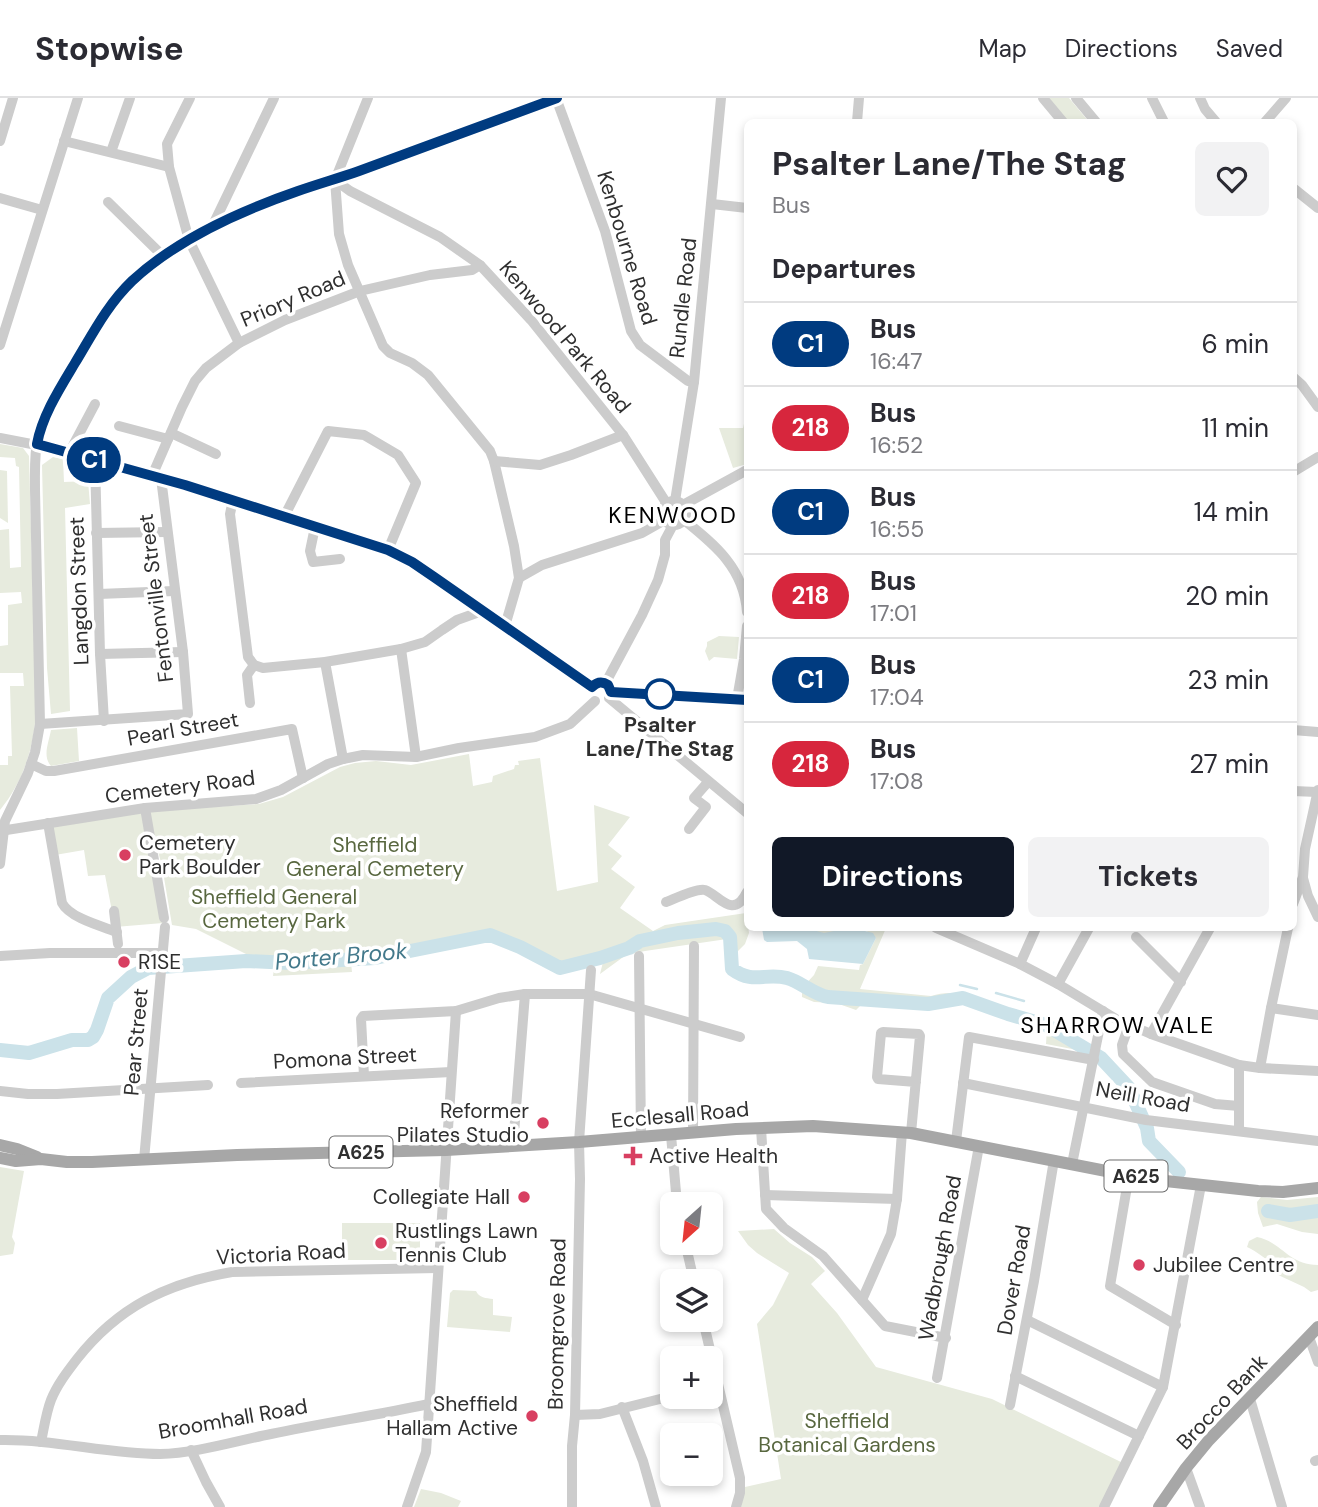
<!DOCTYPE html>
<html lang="en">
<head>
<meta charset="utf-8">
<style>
	:root { --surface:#fff; --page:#f2f2f3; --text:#2b2b33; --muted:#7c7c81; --line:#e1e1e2; --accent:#111827 }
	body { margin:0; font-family:"DM Sans",sans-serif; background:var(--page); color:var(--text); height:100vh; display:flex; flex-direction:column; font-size:26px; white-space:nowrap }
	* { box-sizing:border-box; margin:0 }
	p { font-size:23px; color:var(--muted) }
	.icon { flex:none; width:38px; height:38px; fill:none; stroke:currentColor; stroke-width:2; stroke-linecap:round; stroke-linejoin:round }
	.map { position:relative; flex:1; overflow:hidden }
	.panel { position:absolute; left:744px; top:21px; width:553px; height:812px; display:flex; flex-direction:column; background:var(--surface); border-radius:10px; box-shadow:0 4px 10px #0003 }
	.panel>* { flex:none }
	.badge { padding:0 14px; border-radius:23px; font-size:24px; line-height:46px }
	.needle { width:46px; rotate:207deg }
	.fabs { position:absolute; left:660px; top:1094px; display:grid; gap:14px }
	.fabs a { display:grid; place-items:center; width:63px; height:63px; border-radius:10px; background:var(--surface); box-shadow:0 4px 10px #0003; font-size:35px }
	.map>.badge { position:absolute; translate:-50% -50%; box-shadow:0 0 0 4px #fff }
	h2 { padding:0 28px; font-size:26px; line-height:63px }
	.round { display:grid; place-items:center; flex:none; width:74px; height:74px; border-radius:10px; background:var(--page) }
	.headline { display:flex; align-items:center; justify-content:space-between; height:119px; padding:0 28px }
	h1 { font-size:33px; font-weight:700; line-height:52px }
	.button { display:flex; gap:14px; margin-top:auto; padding:14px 28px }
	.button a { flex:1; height:80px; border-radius:10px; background:var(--accent); color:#fff; font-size:28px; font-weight:700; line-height:80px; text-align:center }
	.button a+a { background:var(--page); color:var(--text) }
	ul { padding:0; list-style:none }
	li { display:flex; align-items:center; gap:21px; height:84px; padding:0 28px; border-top:2px solid var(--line) }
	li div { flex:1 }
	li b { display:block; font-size:26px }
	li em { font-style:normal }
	li .badge { min-width:77px; font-weight:700; text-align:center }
	header { display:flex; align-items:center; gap:42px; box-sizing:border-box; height:98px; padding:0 35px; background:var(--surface); border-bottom:2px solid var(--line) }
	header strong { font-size:33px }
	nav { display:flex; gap:38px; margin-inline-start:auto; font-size:24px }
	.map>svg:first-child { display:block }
	.green { fill:#e7ebde }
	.water { fill:#cbe2e9 }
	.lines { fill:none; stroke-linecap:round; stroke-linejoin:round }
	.stream { stroke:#cbe2e9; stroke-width:2.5 }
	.river { stroke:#cbe2e9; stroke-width:14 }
	.minor { stroke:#ccc; stroke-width:10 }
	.major { stroke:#a7a7a7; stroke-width:12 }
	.line-casing { stroke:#fff; stroke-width:16 }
	.line { stroke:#003b80; stroke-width:10 }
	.stop-dot { fill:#fff; stroke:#003b80; stroke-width:3.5 }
	.poi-dot { fill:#d83f61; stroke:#fff; stroke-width:2.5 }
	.labels { text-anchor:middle; stroke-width:7; stroke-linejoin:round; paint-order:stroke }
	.shield { fill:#fff; stroke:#6d6d6d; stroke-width:2 }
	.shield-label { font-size:19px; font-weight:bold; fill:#2f2f2f }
	.street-label { font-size:21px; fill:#2f2f2f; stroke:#fff }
	.stop-label { font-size:21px; font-weight:bold; fill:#2f2f2f; stroke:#fff }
	.poi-label { font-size:21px; fill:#2f2f2f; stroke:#fff; text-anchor:start }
	.park-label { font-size:21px; fill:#58673f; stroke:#fff }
	.neighbourhood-label { font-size:23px; letter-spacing:2px; fill:#000; stroke:#fff }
	.water-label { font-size:23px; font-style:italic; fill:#43798b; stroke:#fff }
</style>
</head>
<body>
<header>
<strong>Stopwise</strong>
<nav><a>Map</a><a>Directions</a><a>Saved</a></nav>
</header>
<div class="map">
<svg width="1318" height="1409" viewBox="0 0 1318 1409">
	<rect width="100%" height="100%" fill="#fff"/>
	<!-- green -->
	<g class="green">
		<path d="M 1049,0 L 1069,0 L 1089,24 L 1068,24 Z"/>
		<path d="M 747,313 L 747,366 L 733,370 L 719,330 L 743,330 Z"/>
		<path d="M 0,346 L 23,350 L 29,358 L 36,616 C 33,652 23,684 0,712 L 0,667 L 8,667 L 8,658 L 12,658 L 10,588 L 24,588 L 23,575 L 0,575 L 0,548 L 8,547 L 8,507 L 22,505 L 21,494 L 0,495 L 0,432 L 9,431 L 10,470 L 21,469 L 19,369 L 16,368 L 15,360 L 0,359 Z"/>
		<path d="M 53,359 L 63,361 L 64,384 L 88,383 L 90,406 L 65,410 L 70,613 L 51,616 L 47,570 L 42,367 Z"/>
		<path d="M 0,372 L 7,373 L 8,425 L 0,420 Z"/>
		<path d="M 719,538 L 739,539 L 737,561 L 714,559 L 709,563 L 705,553 L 707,548 L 707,544 Z"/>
		<path d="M 77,630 L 79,663 L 51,668 C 42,658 49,644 51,632 Z"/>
		<path d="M 469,656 L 473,688 L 492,684 L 493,678 L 514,671 L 515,667 L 519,667 L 518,663 L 540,660 L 557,793 L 598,784 L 594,707 L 630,719 L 608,747 L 622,758 L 611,771 L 635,789 L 620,810 L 653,833 L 665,827 L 746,815 L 749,835 L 745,846 L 738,853 L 729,870 L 727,841 L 645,853 L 626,857 L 600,876 L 603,864 L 572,871 L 557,869 L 521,848 L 490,836 L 391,854 L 266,860 L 248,857 L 196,831 L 172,827 L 162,768 L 147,713 L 259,706 L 283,699 L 340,669 L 355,665 L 376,663 L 411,667 Z"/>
		<path d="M 142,713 L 163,825 L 115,829 L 105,777 L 88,778 L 84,752 L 55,757 L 50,728 Z"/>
		<path d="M 806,830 L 886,830 L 860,891 L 931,898 C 958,889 974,902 1000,911 C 1016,916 1032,919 1048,924 L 1048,930 L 1077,949 L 1077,952 L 1046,946 L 1047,930 L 956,904 L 931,909 L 861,907 L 856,912 L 836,905 L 814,904 L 802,899 L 802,890 L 814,877 L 818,868 L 859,872 L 860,867 L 863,866 L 876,840 C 856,821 843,837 822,835 C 817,834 811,832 806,830 Z"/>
		<path d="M 351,865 L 352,874 L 273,878 L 274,870 Z"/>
		<path d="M 0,1069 L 24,1073 L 12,1139 L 15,1145 L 13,1156 L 0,1158 Z"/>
		<path d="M 1261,1099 L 1287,1102 L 1318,1099 L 1318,1136 L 1302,1134 L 1277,1126 L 1263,1129 L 1258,1115 L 1257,1104 Z"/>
		<rect x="342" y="1125" width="78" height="37"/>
		<path d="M 774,1131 L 790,1145 L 812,1159 L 825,1173 L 811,1186 L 837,1215 L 876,1269 L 992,1301 L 1123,1365 L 1101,1409 L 741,1409 L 745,1389 L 781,1381 L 757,1226 L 773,1207 L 789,1175 L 757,1155 L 748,1147 L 738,1133 Z"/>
		<path d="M 1257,1139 C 1282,1144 1288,1167 1318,1167 L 1318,1192 L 1311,1194 L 1304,1189 L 1276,1176 C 1270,1162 1259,1155 1247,1149 L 1249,1143 Z"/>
		<path d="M 453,1192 L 476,1193 C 479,1200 486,1200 493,1201 L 493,1217 L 512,1219 L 510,1234 L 447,1229 L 450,1195 Z"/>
		<path d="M 421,1391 L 441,1395 L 461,1403 L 458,1409 L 414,1409 Z"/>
	</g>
	<!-- water -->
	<path class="water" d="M 762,830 L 806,830 L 824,835 L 844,831 L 861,832 L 873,835 L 876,840 L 863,866 L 809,861 L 807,851 L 797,843 L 767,844 L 764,842 Z"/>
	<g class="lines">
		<!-- stream -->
		<g class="stream">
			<path d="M 960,887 L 977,891"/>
			<path d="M 996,895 L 1024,903"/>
		</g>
		<!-- river -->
		<g class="river">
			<path d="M 0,952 L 29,955 L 72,942 L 88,942 L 93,939 L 97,932 L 108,900 L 131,879 L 148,870 L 246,863 L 291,865 L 375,860 L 490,837 L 520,849 L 560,870 L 600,860 L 629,850 L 640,843 L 678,835 L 716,831 L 725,833 L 730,839 L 732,871 C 754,887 765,874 787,880 C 801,884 813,896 828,899 L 928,906 L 963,900 L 1008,916 L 1046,927 L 1101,960 L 1129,990 L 1147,1030 L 1149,1043 L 1179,1074"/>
			<path d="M 1268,1113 L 1290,1117 L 1318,1113"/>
		</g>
		<!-- minor -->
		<g class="minor">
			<path d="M 190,0 L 167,46 L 169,69 L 189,142 L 239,245"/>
			<path d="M 368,0 L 335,82 L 339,136 L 348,167 L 383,248 L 390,255 L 412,265 L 428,277 L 490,353 L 494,363 L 514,448 L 519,480 L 505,528"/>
			<path d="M 556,0 L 605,133 L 631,233 L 640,247 L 688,283 L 694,284"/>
			<path d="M 1043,0 L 1063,24"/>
			<path d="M 1076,0 L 1096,24"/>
			<path d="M 1152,0 L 1164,24"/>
			<path d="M 1200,0 L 1205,11 L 1216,24"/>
			<path d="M 857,24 L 859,0"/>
			<path d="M 1265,24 L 1286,0"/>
			<path d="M 0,43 L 13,0"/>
			<path d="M 64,43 L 169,69"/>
			<path d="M 111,54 L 130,0"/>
			<path d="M 335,82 L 350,93 L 440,139 L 480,167 L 531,222 L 623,337 L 667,406"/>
			<path d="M 1293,90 L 1318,110"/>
			<path d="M 0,100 L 42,112"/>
			<path d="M 108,104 L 164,159"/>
			<path d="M 712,106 L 747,110"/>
			<path d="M 212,129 L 274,0"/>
			<path d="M 0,247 L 78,0"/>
			<path d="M 1293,279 L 1302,287 L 1318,309"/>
			<path d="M 119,328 L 168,341"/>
			<path d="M 171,335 L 216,356"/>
			<path d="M 0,340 L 52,350 L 161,380 L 388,452 L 412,464 L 434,479 L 592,589"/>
			<path d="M 69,355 L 95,306"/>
			<path d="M 95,362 L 100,556 L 104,623"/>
			<path d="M 494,363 L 540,367 L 571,357 L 623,337"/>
			<path d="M 1293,374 L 1318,359"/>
			<path d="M 152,378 L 182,309 L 195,283 L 206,270 L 239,245 L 285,222 L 360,193 L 430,177 L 472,172 L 480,167"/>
			<path d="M 233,402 L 230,416 L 248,559 L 254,567 L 263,570 L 325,564 L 401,551 L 425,544 L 442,532 L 457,522 L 482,513"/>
			<path d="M 675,403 L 694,284 L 721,0"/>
			<circle cx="674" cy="415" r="12"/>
			<path d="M 683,407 L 747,372"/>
			<path d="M 284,419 L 328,333 L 364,337 L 398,357 L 416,385 L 388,452"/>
			<path d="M 684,422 C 715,447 744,470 747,514"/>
			<path d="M 315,429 L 310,453 L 313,464 L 340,461"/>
			<path d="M 96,435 L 167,434"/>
			<path d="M 519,480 L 542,467 L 642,435 L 665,422"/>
			<path d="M 99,496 L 174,493"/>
			<path d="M 401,551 L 416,659"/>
			<path d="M 100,556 L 183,554"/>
			<path d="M 325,564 L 343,661"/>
			<path d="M 605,586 L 642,517 L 658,482 L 665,457 L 665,442 L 673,427"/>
			<path d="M 611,594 L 747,602"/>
			<path d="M 609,600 L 747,715"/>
			<path d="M 737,601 L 744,561 L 747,528"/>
			<path d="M 250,605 L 247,577 L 254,567"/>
			<path d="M 40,626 L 188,616 L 183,554 L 161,380"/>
			<path d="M 1293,632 L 1318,634"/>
			<path d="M 31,666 L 46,673 L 54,673 L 292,631 L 303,680"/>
			<path d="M 1293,693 L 1317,694"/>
			<path d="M 145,710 L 164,820"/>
			<path d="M 48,725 L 62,805 C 70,820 101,828 117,834"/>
			<path d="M 689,731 L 706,709 L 694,700 L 708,684"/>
			<path d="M 0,733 L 145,710 L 256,701 L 281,692 L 328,666 L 343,661 L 363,657 L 416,659 L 459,650 L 535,639 L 570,626 L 595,603"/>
			<path d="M 0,766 L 5,723 L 28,675 L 35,654 L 40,626 L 35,392 C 35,374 34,356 38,339 C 45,313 62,286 76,263 C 93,236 107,208 130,185 C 173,143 241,112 297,93 C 310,88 324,85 338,81 C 411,55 484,27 557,0"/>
			<path d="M 1303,780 L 1308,798 L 1318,819"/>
			<path d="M 666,804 C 674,801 697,790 705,792 C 718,796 733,823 747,794"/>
			<path d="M 1293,806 L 1303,779 L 1305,751 L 1318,692"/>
			<path d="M 114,813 L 118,846"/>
			<path d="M 936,830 L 1020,866 L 1058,886 L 1116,921 L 1151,936 L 1239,967 L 1260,970 L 1318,973"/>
			<path d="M 1136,839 L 1181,884"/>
			<path d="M 0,858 L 50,855 L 163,855"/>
			<path d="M 639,858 L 641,1039"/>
			<path d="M 1020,866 L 1036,830"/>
			<path d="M 1058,886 L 1089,830"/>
			<path d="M 1271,910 L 1318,917"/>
			<path d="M 1129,927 L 1122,947 L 1123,956 L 1152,984 L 1215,1006 L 1239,1008"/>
			<path d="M 1151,936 L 1210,830"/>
			<path d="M 1260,970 L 1271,910 L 1288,830"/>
			<path d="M 364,978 L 361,921 L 363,918 L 456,913 L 499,900 L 525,896 L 589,896 L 740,939"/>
			<path d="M 241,985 L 451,974"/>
			<path d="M 963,985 L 1146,1022 L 1318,1043"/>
			<path d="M 0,993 L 28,996 L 57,996 L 208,987"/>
			<path d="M 761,1030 L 766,1111 L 784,1130 L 823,1158 L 885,1228 L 946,1240"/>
			<path d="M 1239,1033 L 1239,967"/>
			<path d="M 693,1035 L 694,848"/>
			<path d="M 911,1035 L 920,938 L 919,936 L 883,934 L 881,935 L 877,979 L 878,981 L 916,984"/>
			<path d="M 671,1037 L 677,1106"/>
			<path d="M 956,1043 L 969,939 L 1094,962"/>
			<path d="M 513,1048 L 525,896"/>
			<path d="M 144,1062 L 165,829"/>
			<path d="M 1072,1066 L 1103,913"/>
			<path d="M 1129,1077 L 1110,1188 L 1176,1227"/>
			<path d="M 765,1097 L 897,1101"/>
			<path d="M 685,1144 L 694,1183"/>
			<path d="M 862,1202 L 891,1136 L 897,1101 L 902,1034"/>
			<path d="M 703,1222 L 740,1380 L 740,1395 L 736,1409"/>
			<path d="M 1027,1222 L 1163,1289"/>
			<path d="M 1309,1239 L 1318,1264"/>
			<path d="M 1015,1278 L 1139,1338"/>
			<path d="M 937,1280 L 979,1048"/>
			<path d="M 1250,1301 L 1282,1409"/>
			<path d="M 1010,1307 L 1034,1183 L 1054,1062"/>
			<path d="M 622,1309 L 643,1363 L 656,1409"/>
			<path d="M 575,1317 L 600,1316 L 672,1298"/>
			<path d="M 0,1342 C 54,1341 107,1356 160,1356 C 197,1355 235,1343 271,1336 C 324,1325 377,1317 429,1306"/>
			<path d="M 41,1344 C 44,1330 46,1315 51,1302 C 57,1287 67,1274 77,1261 C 118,1209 167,1185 232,1174 L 438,1170"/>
			<path d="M 191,1352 L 206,1384 L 220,1409"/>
			<path d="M 1315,1363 L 1318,1362"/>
			<path d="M 1186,1370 L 1200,1409"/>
			<path d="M 407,1409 L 426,1354 L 456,913"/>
			<path d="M 572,1409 L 572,1348 L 575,1317 L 580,1081 L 579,1044 L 591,872"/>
			<path d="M 1104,1409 L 1163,1289 L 1201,1087"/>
		</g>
		<!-- major -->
		<g class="major">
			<path d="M 0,1047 L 17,1051 L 37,1059"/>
			<path d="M 0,1060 L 16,1063 L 41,1061 L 67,1064 L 92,1064 L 237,1057 L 446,1052 L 579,1044 L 736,1031 L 813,1028 L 911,1035 L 1147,1081 L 1258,1093 L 1283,1094 L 1318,1090"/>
			<path d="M 1159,1409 L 1186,1370 L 1209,1342 L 1318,1229"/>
		</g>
	</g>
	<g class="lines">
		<!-- line casing -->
		<g class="line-casing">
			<path id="line" d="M 557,0 C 491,24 425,49 359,73 C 339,80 318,86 298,93 C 240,113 177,141 132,183 C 107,207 92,237 75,265 C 60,290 42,318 37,346 L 185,387 L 388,452 L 412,464 L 434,479 L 592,589 C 597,584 602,583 608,587 L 611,594 L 747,602"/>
		</g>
		<!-- line -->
		<use href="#line" class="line"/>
	</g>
	<!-- markers -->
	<circle class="stop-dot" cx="660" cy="596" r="14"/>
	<g class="poi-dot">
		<circle cx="125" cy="757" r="7"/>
		<circle cx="124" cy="864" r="7"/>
		<circle cx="543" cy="1025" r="7"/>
		<path d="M629.5 1047.5h7v7h7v7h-7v7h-7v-7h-7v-7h7z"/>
		<circle cx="524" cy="1099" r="7"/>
		<circle cx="381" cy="1145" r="7"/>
		<circle cx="1139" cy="1167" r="7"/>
		<circle cx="532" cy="1318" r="7"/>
	</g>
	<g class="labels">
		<!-- shield labels -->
		<g class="shield">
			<rect x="329.5" y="1038.5" width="63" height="31" rx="5"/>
			<rect x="1104.5" y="1062.5" width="63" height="31" rx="5"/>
		</g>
		<g class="shield-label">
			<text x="361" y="1061">A625</text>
			<text x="1136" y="1085">A625</text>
		</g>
		<!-- street labels -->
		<g class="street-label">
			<text transform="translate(627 150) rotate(73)" y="7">Kenbourne Road</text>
			<text transform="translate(683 200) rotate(-84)" y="7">Rundle Road</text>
			<text transform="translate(293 201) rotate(-23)" y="7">Priory Road</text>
			<text transform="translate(565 239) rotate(50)" y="7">Kenwood Park Road</text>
			<text transform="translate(79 493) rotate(-92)" y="7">Langdon Street</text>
			<text transform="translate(156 500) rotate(-97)" y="7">Fentonville Street</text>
			<text transform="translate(183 631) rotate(-10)" y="7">Pearl Street</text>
			<text transform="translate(180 689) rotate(-7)" y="7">Cemetery Road</text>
			<text transform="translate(136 944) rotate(-85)" y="7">Pear Street</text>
			<text transform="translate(345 960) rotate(-3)" y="7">Pomona Street</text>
			<text transform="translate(1143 999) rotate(10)" y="7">Neill Road</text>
			<text transform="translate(680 1017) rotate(-5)" y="7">Ecclesall Road</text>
			<text transform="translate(281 1156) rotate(-3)" y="7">Victoria Road</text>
			<text transform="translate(940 1160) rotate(-80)" y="7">Wadbrough Road</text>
			<text transform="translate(1014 1182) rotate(-80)" y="7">Dover Road</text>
			<text transform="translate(557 1226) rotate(-89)" y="7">Broomgrove Road</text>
			<text transform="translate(1222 1304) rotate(-47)" y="7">Brocco Bank</text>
			<text transform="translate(233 1321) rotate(-10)" y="7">Broomhall Road</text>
		</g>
		<!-- stop labels -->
		<g class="stop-label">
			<text x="660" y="634">Psalter<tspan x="660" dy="24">Lane/The Stag</tspan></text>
		</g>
		<!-- poi labels -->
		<g class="poi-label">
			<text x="139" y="752">Cemetery<tspan x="139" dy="24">Park Boulder</tspan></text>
			<text x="138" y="871">R1SE</text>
			<text x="529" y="1020" text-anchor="end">Reformer<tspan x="529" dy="24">Pilates Studio</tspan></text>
			<text x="649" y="1065">Active Health</text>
			<text x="510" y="1106" text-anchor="end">Collegiate Hall</text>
			<text x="395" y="1140">Rustlings Lawn<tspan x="395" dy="24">Tennis Club</tspan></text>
			<text x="1153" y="1174">Jubilee Centre</text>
			<text x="518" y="1313" text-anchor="end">Sheffield<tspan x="518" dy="24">Hallam Active</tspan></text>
		</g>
		<!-- park labels -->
		<g class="park-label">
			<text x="375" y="754">Sheffield<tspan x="375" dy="24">General Cemetery</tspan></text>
			<text x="274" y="806">Sheffield General<tspan x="274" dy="24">Cemetery Park</tspan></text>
			<text x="847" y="1330">Sheffield<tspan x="847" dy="24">Botanical Gardens</tspan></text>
		</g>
		<!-- neighbourhood labels -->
		<g class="neighbourhood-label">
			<text x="673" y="425">KENWOOD</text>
			<text x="1118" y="935">SHARROW VALE</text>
		</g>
		<!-- water labels -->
		<g class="water-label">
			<text transform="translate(341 858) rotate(-5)" y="8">Porter Brook</text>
		</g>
	</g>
</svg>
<div class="fabs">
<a><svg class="needle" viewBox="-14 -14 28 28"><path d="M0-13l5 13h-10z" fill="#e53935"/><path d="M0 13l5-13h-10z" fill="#7c7c81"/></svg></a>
<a><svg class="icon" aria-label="layers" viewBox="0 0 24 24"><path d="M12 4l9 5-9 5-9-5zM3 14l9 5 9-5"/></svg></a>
<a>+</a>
<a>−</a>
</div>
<b class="badge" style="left:94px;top:362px;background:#003b80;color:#fff">C1</b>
<section class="panel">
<div class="headline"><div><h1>Psalter Lane/The Stag</h1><p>Bus</p></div><a class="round"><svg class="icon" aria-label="heart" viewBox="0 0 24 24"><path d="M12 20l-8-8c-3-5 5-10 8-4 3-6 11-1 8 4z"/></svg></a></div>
<h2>Departures</h2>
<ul>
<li><span class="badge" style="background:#003b80;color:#fff">C1</span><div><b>Bus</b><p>16:47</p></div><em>6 min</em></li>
<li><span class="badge" style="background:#d7263d;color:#fff">218</span><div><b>Bus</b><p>16:52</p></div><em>11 min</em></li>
<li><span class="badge" style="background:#003b80;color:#fff">C1</span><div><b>Bus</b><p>16:55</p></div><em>14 min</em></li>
<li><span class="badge" style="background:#d7263d;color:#fff">218</span><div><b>Bus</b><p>17:01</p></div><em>20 min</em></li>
<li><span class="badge" style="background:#003b80;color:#fff">C1</span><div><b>Bus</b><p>17:04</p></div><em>23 min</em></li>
<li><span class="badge" style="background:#d7263d;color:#fff">218</span><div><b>Bus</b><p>17:08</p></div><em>27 min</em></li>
</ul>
<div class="button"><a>Directions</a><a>Tickets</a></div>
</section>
</div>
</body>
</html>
